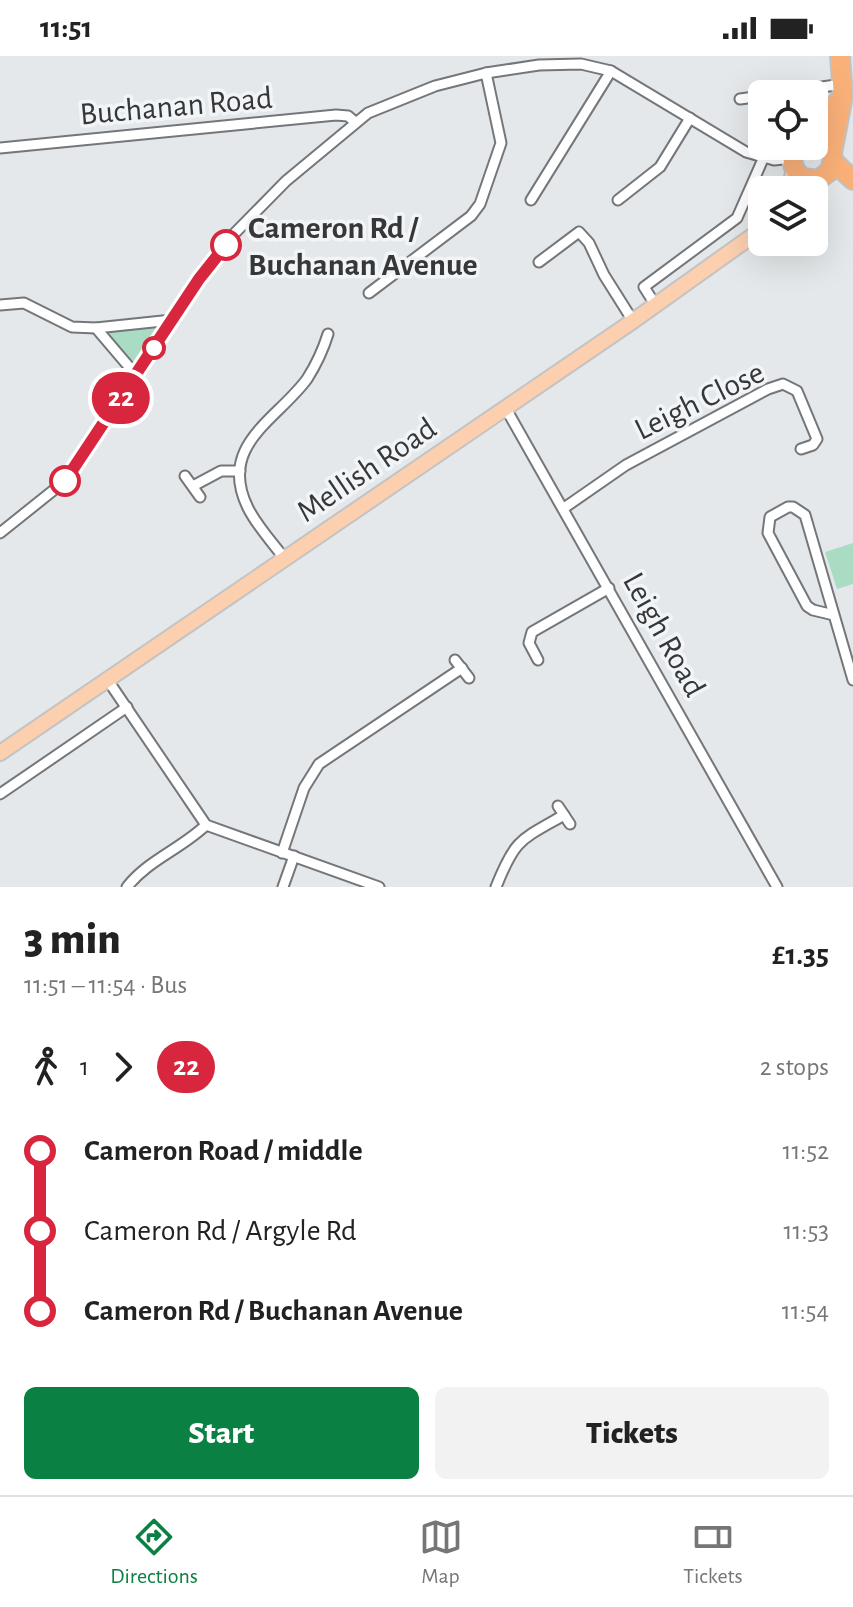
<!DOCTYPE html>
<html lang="en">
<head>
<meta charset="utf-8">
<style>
	:root { --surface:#fff; --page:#f2f2f2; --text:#222; --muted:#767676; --line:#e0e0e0; --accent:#0b8043 }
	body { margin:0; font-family:"Alegreya Sans",sans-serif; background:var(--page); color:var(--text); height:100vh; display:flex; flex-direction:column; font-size:30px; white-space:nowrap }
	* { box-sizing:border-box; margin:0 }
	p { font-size:26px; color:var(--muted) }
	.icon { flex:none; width:44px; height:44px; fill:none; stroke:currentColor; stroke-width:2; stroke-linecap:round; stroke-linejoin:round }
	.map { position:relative; height:831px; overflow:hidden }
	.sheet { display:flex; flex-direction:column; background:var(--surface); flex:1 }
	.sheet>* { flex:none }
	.badge { padding:0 16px; border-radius:26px; font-size:28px; line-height:52px }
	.controls { position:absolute; left:748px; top:24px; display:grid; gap:16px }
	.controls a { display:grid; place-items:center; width:80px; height:80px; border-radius:12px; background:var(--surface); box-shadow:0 8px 32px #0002; font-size:40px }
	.map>.badge { position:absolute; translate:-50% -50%; box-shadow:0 0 0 4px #fff }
	.legs { display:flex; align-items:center; gap:12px; height:88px; padding:0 24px; font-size:26px }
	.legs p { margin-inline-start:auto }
	.overview { display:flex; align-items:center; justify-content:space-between; height:136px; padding:0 24px }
	h1 { font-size:44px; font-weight:800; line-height:60px }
	.cta { display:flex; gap:16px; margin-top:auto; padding:16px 24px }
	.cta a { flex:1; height:92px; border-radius:12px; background:var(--accent); color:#fff; font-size:32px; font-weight:800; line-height:92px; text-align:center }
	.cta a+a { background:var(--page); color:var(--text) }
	ul { padding:0 24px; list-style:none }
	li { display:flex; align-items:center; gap:28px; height:80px; font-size:30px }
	li i { display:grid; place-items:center; width:12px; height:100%; margin:0 10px; background:currentColor }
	li i::after { content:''; width:20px; height:20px; margin:-10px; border:6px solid; border-radius:50%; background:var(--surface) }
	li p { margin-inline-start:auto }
	li:first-child i { background:linear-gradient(#0000 50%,currentColor 0) }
	li:last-child i { background:linear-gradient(currentColor 50%,#0000 0) }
	.status { display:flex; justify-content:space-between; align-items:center; height:56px; padding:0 40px; background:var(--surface); direction:ltr }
	.status svg { height:22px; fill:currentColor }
	.tab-bar { display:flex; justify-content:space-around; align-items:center; height:112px; border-top:2px solid var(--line); background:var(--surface); font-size:22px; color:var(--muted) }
	.tab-bar a { display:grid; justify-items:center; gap:4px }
	.tab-bar .on { color:var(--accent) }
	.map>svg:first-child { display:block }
	.green { fill:#aadcc3 }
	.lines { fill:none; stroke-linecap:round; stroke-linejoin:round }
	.street-casing { stroke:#747679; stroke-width:13 }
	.primary-casing { stroke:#c3c3c3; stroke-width:18 }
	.highway-casing { stroke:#c3c3c3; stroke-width:22 }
	.street { stroke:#fff; stroke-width:9 }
	.primary { stroke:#fcd0af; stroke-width:14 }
	.highway { stroke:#fab179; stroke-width:18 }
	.line-1-casing { stroke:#fff; stroke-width:18 }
	.line-1 { stroke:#d7263d; stroke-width:12 }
	.stop-1-dot { fill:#fff; stroke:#d7263d; stroke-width:4 }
	.labels { text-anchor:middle; stroke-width:7; stroke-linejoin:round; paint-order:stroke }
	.street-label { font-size:32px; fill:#363738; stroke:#f2f5f8 }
	.stop-label { font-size:32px; font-weight:bold; fill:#363738; stroke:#f2f5f8; text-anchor:start }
</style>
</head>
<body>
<div class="status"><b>11:51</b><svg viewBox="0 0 49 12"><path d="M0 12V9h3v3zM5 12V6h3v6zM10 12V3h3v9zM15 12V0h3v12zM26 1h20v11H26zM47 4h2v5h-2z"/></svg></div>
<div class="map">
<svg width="853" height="831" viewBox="0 0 853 831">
	<rect width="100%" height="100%" fill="#e5e8ea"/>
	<!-- green -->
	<g class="green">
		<path d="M 157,269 L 161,274 L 140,308 L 136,310 L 110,281 L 110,276 L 114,273 Z"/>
		<path d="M 853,487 L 853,528 L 837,533 L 825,496 Z"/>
	</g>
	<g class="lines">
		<!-- street casing -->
		<g class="street-casing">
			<g id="street">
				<path d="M 773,38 L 843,28"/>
				<path d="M 740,43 L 762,40"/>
				<path d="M 0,92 L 336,59 L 348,60 L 355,66"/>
				<path d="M 531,144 L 611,15"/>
				<path d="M 618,144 L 660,111 L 690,62"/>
				<path d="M 539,206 L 579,176 L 589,187 L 604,219 L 633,265"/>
				<path d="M 369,237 L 471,160 L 480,148 L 501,87 L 486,17"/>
				<path d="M 651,242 L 644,231 L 737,162 L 763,103"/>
				<path d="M 0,249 L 24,247 L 72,271 L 96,272 L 172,264"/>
				<path d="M 96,272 L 136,319"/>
				<path d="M 505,351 L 777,831"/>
				<path d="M 185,420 L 200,441"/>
				<path d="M 193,430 L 221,415 L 240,415"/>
				<path d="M 564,452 L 626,409 L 768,333 L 783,328 L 797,335 L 817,383 L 813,389 L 801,393"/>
				<path d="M 0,477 L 65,425 L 199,223 L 231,181 L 286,125 L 368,57 L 435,30 L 486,17 L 539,9 L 581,8 L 611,15 L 746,96 L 774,104 L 793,102"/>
				<path d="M 284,502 C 272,486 257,470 248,452 C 217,389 277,364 307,323 C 316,309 323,294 328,278"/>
				<path d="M 834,559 L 813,554 L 807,550 L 768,477 L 770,461 L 788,451 L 793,451 L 805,459 L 853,624"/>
				<path d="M 455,604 L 469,622"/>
				<path d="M 538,604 L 529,587 L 532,576 L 609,532"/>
				<path d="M 107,623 L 206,769 L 379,831"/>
				<path d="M 0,738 L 127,651"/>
				<path d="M 558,750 L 570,768"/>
				<path d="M 282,797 L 304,732 L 319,708 L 462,612"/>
				<path d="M 127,831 C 148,804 181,793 206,769"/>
				<path d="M 283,831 L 294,800"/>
				<path d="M 496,831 C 515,783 520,784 564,759"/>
			</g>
		</g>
		<!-- primary casing -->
		<g class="primary-casing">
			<g id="primary">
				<path d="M 789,134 L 794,113"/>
				<path d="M 0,697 L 633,265 L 762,173"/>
			</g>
		</g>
		<!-- highway casing -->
		<g class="highway-casing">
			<g id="highway">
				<path d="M 814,74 L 840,43"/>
				<path d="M 799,90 C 789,101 791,113 803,122 L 818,124 L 830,115 L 833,102 L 826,89 L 814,84"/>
				<path d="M 832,97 L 843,40 L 840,0"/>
				<path d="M 833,105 L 853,124"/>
			</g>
		</g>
		<!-- street -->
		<use href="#street" class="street"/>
		<!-- primary -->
		<use href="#primary" class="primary"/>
		<!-- highway -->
		<use href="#highway" class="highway"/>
	</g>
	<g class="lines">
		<!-- line-1 casing -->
		<g class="line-1-casing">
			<path id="line-1" d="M 65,425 L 199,223 L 226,189"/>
		</g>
		<!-- line-1 -->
		<use href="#line-1" class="line-1"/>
	</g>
	<!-- markers -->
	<g class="stop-1-dot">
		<circle cx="226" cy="189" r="14"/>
		<circle cx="154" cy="292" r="10"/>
		<circle cx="65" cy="425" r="14"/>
	</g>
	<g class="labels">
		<!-- street labels -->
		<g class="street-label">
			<text transform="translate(176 49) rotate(-5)" y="11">Buchanan Road</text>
			<text transform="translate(699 344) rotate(-26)" y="11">Leigh Close</text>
			<text transform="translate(366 413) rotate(-34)" y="11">Mellish Road</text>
			<text transform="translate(665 578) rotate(61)" y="11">Leigh Road</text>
		</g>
		<!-- stop labels -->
		<g class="stop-label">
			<text x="248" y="182">Cameron Rd /<tspan x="248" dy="37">Buchanan Avenue</tspan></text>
		</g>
	</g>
</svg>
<div class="controls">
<a><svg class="icon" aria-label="locate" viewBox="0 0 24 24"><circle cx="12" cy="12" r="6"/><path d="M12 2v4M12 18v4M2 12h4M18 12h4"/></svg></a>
<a><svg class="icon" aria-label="layers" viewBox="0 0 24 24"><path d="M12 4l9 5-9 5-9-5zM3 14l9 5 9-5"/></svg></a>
</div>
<b class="badge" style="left:121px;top:342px;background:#d7263d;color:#fff">22</b>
</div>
<section class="sheet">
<div class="overview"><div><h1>3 min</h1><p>11:51 – 11:54 · Bus</p></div><b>£1.35</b></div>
<div class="legs"><svg class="icon" aria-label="walk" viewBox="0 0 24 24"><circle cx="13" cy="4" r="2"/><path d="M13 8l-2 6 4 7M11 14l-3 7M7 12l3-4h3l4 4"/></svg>1<svg class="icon" aria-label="forward" viewBox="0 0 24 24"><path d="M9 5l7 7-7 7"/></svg><b class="badge" style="background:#d7263d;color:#fff">22</b><p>2 stops</p></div>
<ul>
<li><i style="color:#d7263d"></i><b>Cameron Road / middle</b><p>11:52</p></li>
<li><i style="color:#d7263d"></i><span>Cameron Rd / Argyle Rd</span><p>11:53</p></li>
<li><i style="color:#d7263d"></i><b>Cameron Rd / Buchanan Avenue</b><p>11:54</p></li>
</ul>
<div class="cta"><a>Start</a><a>Tickets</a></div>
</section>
<nav class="tab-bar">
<a class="on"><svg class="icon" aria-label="directions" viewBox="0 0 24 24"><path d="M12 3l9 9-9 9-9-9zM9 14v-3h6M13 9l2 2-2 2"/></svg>Directions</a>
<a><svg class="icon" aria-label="map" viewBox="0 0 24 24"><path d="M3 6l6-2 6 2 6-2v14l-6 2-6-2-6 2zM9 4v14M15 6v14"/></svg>Map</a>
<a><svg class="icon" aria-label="tickets" viewBox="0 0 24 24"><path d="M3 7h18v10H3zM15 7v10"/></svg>Tickets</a>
</nav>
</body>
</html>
